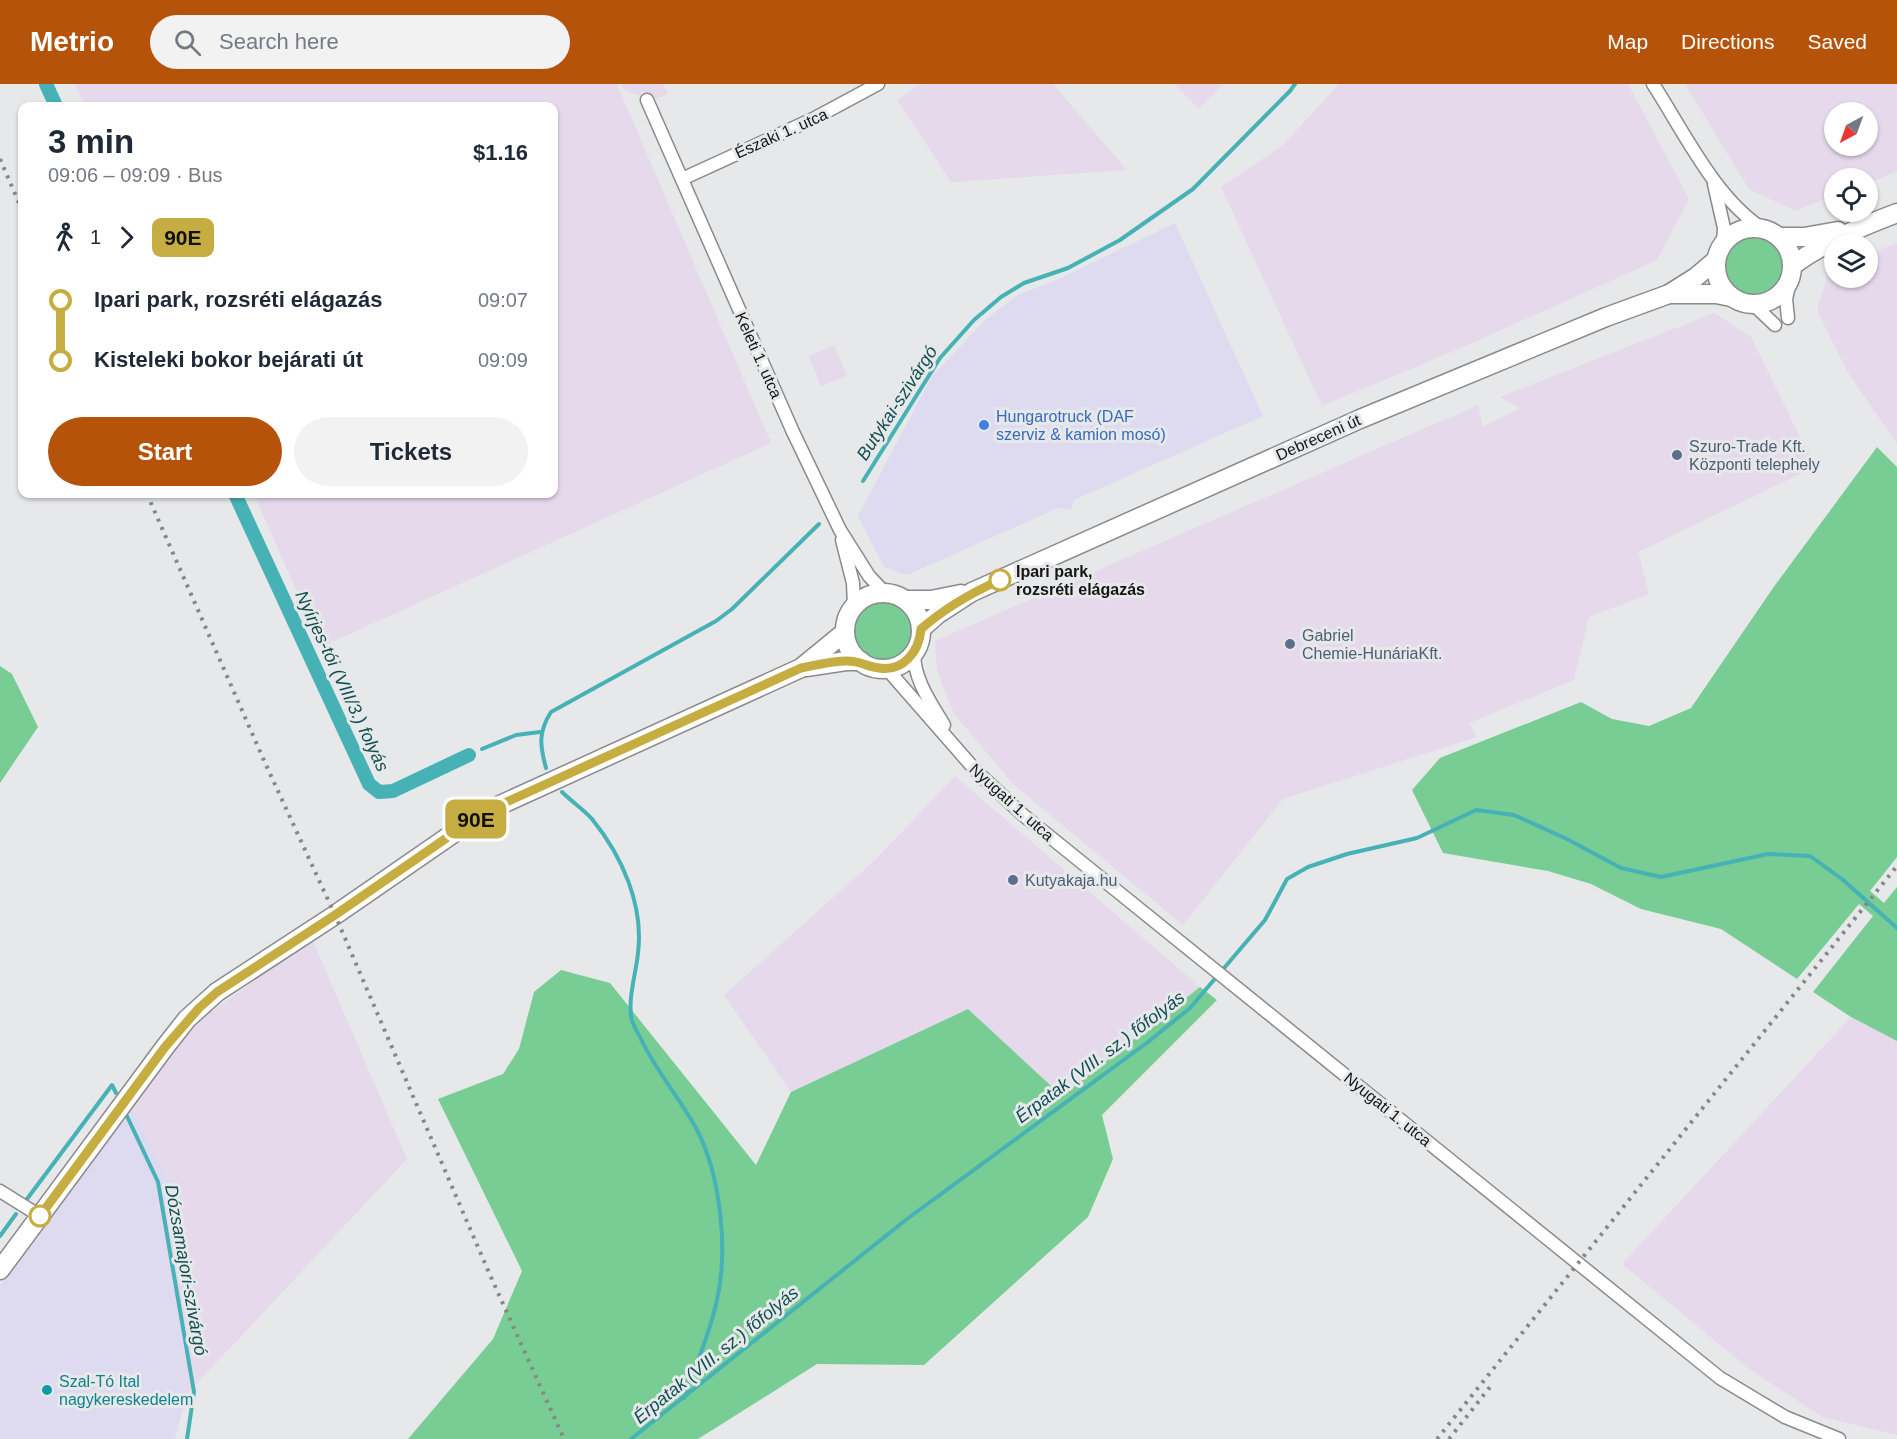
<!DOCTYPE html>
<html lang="en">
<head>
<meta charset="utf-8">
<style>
	:root { --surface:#fff; --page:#f2f2f3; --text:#1f2937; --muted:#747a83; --accent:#b45309 }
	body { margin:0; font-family:Arial,sans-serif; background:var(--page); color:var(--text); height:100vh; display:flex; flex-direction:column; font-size:22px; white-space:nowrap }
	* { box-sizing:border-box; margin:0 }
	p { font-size:20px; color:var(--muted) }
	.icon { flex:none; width:33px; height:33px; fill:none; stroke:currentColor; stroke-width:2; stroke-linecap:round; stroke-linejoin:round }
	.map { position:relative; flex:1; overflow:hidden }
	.drawer { position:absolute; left:18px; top:18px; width:540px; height:396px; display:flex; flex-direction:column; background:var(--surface); border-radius:12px; box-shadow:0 2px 4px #0004 }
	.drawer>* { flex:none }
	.badge { padding:0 12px; border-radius:9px; font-size:21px; line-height:39px }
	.needle { width:39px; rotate:221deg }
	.fabs { position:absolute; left:1824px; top:18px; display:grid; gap:12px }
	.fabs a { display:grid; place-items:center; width:54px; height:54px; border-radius:50%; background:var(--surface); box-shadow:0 2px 4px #0004; font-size:30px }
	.map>.badge { position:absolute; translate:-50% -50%; box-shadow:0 0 0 3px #fff }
	.legs { display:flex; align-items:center; gap:9px; height:66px; padding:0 30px; font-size:20px }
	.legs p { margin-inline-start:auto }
	.overview { display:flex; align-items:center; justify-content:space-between; height:102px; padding:0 30px }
	h1 { font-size:33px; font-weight:600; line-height:45px }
	.button { display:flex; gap:12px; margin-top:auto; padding:12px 30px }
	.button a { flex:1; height:69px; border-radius:36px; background:var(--accent); color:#fff; font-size:24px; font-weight:600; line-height:69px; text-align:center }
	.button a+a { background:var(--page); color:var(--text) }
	ul { padding:0 30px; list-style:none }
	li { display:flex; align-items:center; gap:21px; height:60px; font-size:22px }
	li i { display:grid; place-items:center; width:9px; height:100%; margin:0 8px; background:currentColor }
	li i::after { content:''; width:15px; height:15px; margin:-8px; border:4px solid; border-radius:50%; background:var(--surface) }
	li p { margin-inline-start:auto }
	li:first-child i { background:linear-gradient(#0000 50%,currentColor 0) }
	li:last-child i { background:linear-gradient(currentColor 50%,#0000 0) }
	header { display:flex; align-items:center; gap:36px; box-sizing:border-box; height:84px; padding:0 30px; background:var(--accent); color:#fff }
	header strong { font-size:28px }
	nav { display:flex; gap:33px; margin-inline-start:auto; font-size:21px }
	.search { width:420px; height:54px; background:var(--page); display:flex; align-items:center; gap:15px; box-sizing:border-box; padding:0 21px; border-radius:33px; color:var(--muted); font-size:22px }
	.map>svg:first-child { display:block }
	.commercial { fill:#dedbf1 }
	.industrial { fill:#e6d9ec; fill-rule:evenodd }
	.green { fill:#78cd94 }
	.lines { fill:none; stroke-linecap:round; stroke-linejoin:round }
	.stream { stroke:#47b2b6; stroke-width:4 }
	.canal { stroke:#47b2b6; stroke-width:14 }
	.street-casing { stroke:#8a8a8b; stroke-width:15 }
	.secondary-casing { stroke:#8a8a8b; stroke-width:21 }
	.street { stroke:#fff; stroke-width:12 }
	.secondary { stroke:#fff; stroke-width:18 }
	.rail { stroke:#878788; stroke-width:4; stroke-dasharray:3 6; stroke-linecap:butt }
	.line-1-casing { stroke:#fff; stroke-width:14 }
	.line-1 { stroke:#c6ad42; stroke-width:9 }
	.shop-dot { fill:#3f7fe0; stroke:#e7e8e9; stroke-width:2 }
	.service-dot { fill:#5c6f8a; stroke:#e7e8e9; stroke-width:2 }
	.stop-1-dot { fill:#fff; stroke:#c6ad42; stroke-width:3 }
	.culture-dot { fill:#0f9aa8; stroke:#e7e8e9; stroke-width:2 }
	.labels { text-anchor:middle; stroke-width:6; stroke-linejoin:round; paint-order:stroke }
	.street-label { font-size:16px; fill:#151515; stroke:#e7e8e9 }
	.shop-label { font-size:16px; fill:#366cbe; stroke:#e7e8e9; text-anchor:start }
	.service-label { font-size:16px; fill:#4e5e75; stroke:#e7e8e9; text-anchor:start }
	.stop-label { font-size:16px; font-weight:bold; fill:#151515; stroke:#e7e8e9; text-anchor:start }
	.culture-label { font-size:16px; fill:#0d838f; stroke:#e7e8e9; text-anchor:start }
	.water-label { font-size:18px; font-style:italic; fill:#104f51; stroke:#e7e8e9 }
</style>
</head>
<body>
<header>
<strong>Metrio</strong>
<div class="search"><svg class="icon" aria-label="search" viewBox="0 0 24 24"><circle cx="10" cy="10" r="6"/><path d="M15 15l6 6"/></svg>Search here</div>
<nav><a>Map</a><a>Directions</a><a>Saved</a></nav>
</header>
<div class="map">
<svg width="1897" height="1355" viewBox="0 0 1897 1355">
	<rect width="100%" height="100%" fill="#e7e8e9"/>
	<!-- commercial -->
	<g class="commercial">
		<path d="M 1175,139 L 1263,332 L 1074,416 L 1071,426 L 1058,424 L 907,491 L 884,483 L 858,432 L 932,292 L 987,234 L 1018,211 L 1061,194 Z"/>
		<path d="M 132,1020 L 170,1096 L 187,1310 L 175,1355 L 0,1355 L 0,1201 Z"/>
	</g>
	<!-- industrial -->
	<g class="industrial">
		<path d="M 75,0 L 617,0 L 771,359 L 321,563 L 254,410 L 554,410 L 554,22 L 85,22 Z"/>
		<path d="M 619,0 L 663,0 L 668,10 L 658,14 L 640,12 L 628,8 Z"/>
		<path d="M 921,0 L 1053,0 L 1127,86 L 951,98 L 897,16 Z"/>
		<path d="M 1175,0 L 1223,0 L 1199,25 Z"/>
		<path d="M 1339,0 L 1628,0 L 1689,115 L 1657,176 L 1461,264 L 1322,322 L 1221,103 L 1283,61 Z"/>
		<path d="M 1685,0 L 1897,0 L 1897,87 L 1868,99 L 1868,94 L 1834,94 L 1834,111 L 1795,127 L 1749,105 ZM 1834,28 L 1868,28 L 1868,62 L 1834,62 Z"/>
		<path d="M 1897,159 L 1897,360 L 1847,287 L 1817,226 L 1829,186 L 1834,184 L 1834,194 L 1868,194 L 1868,171 Z"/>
		<path d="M 1714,229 L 1751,253 L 1804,361 L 1817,382 L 1638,468 L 1649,510 L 1589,533 L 1574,596 L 1469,639 L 1477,653 L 1283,715 L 1183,841 L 1015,702 L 955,631 L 945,608 L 937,585 L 935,557 L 1478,321 L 1483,342 L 1520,325 L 1500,313 Z"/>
		<path d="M 834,261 L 847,292 L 821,302 L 809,272 Z"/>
		<path d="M 955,692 L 1200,903 L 1062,1012 L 968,925 L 791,1008 L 724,911 L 875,776 Z"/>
		<path d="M 312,855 L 407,1075 L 187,1310 L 170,1096 L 132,1020 L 158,982 L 205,932 Z"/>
		<path d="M 1851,933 L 1897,957 L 1897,1351 L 1822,1333 L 1748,1284 L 1622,1180 Z"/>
	</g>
	<!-- green -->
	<g class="green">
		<circle cx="1753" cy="181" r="31"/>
		<path d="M 1877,363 L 1897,383 L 1897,773 L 1870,807 L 1884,819 L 1897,803 L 1897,957 L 1851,933 L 1813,908 L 1873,832 L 1859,820 L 1797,895 L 1721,845 L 1641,825 L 1591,800 L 1548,787 L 1443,769 L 1412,706 L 1440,674 L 1581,618 L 1612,635 L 1649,642 L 1691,624 L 1773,504 Z"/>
		<circle cx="884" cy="547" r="30"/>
		<path d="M 0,582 L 12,590 L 38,643 L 0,699 Z"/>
		<path d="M 561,886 L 610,899 L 756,1081 L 791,1008 L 968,925 L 1062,1012 L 1200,903 L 1217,916 L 1102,1031 L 1113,1075 L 1088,1133 L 924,1281 L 817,1280 L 698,1355 L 408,1355 L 493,1255 L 522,1187 L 438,1015 L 503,990 L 519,965 L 534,908 Z"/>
	</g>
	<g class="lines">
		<!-- stream -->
		<g class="stream">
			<path d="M 863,397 L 940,274 L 974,236 L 1001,213 L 1024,199 L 1068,184 L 1120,156 L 1193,105 L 1290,7 L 1295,0"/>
			<path d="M 482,665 L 516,651 L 540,648"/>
			<path d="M 546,684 C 540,662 538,648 551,628 L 716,537 L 732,525 L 819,440"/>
			<path d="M 562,708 C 571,717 583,725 592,735 C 622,772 644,821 638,869 C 636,890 627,916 632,937 C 634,942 637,948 640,953 C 655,986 680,1014 697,1046 C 721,1093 729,1169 716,1220 C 709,1252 695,1283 684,1314"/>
			<path d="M 125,1028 L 158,1098 L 194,1308 L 187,1355"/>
			<path d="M 27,1115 L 112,1001 L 116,1009"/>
			<path d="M 0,1152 L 16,1130"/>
			<path d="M 631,1355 L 907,1135 L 1148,958 L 1190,924 L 1265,836 L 1287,795 L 1308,783 L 1347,770 L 1417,754 L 1476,726 L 1514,731 L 1567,755 L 1621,784 L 1661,793 L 1768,770 L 1810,772 L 1842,795 L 1897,844"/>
		</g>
		<!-- canal -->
		<g class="canal">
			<path d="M 46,0 L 56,22"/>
			<path d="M 235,410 L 369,700 L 379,708 L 393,707 L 469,671"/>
		</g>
		<!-- street casing -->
		<g class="street-casing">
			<g id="street">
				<path d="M 1653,0 C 1684,48 1715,114 1763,145"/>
				<path d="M 647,16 L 793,348 L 840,446 L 869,492 L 884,508"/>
				<path d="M 682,95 L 813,35 L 878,0"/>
				<path d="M 1714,100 L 1724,144 L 1723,160"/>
				<path d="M 1754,221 L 1775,241"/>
				<path d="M 1788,234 L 1786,215 L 1790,197"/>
				<path d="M 842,456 L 853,499 L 854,522"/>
				<path d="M 914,569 C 914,596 931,619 944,641"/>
				<path d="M 887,585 L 977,688 L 1023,731 L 1096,790 L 1720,1294 L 1785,1333 L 1839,1355"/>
				<path d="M 0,1107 L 40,1132"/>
			</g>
		</g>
		<!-- secondary casing -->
		<g class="secondary-casing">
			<g id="secondary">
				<circle cx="1754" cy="182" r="38"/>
				<path d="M 1780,153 L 1804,153 L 1838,147"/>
				<path d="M 1793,181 C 1825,158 1860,143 1897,129"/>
				<path d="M 1669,210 L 1716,210 L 1731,213"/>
				<circle cx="883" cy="547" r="38"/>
				<path d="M 906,516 L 931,516 L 961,510"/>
				<path d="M 921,545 L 938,530 L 972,508 L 1360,335 L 1606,233 L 1669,210 L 1696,193 L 1716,176"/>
				<path d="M 806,583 L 846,577 L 861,577"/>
				<path d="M 0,1186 L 165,963 L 187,935 L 217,908 L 335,831 L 461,744 L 500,721 L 801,584 L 845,548"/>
			</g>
		</g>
		<!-- street -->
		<use href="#street" class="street"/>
		<!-- secondary -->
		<use href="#secondary" class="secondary"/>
		<!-- rail -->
		<g class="rail">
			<path d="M 0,75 L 22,126"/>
			<path d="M 147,410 L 266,681 L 335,831 L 490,1191 L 564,1355"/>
			<path d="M 1437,1355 L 1897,782"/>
			<path d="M 1449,1355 L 1490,1303"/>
		</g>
	</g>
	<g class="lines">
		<!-- line-1 casing -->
		<g class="line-1-casing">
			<path id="line-1" d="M 40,1132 L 165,963 L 199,924 L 217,908 L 335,831 L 461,744 L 500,721 L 801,584 C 816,581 832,577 847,577 C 862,577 866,583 879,584 C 903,588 919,568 921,545 C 945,524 971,509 1000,496"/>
		</g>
		<!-- line-1 -->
		<use href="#line-1" class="line-1"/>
	</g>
	<!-- markers -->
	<circle class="shop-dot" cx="984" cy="341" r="6"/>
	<g class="service-dot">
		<circle cx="1677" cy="371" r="6"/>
		<circle cx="1290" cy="560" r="6"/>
		<circle cx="1013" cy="796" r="6"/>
	</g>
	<g class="stop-1-dot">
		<circle cx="1000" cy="496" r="10"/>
		<circle cx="40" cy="1132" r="10"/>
	</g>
	<circle class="culture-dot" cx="47" cy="1306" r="6"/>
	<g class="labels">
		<!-- street labels -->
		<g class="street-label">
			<text transform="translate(781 49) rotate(-24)" y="6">Északi 1. utca</text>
			<text transform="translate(759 271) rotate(66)" y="6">Keleti 1. utca</text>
			<text transform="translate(1318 353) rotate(-24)" y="6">Debreceni út</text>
			<text transform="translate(1012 718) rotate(42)" y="6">Nyugati 1. utca</text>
			<text transform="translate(1388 1025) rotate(39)" y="6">Nyugati 1. utca</text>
		</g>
		<!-- shop labels -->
		<g class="shop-label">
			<text x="996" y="338">Hungarotruck (DAF<tspan x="996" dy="18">szerviz &amp; kamion mosó)</tspan></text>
		</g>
		<!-- service labels -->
		<g class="service-label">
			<text x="1689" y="368">Szuro-Trade Kft.<tspan x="1689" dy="18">Központi telephely</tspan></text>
			<text x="1302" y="557">Gabriel<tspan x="1302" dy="18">Chemie-HunáriaKft.</tspan></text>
			<text x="1025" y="802">Kutyakaja.hu</text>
		</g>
		<!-- stop labels -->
		<g class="stop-label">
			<text x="1016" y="493">Ipari park,<tspan x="1016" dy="18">rozsréti elágazás</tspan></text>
		</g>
		<!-- culture labels -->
		<g class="culture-label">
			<text x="59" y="1303">Szal-Tó Ital<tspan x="59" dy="18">nagykereskedelem</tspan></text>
		</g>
		<!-- water labels -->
		<g class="water-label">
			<text transform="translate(897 319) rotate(-57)" y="6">Butykai-szivárgó</text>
			<text transform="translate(342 597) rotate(65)" y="6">Nyírjes-tói (VIII/3.) folyás</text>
			<text transform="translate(1100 973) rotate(-37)" y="6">Érpatak (VIII. sz.) főfolyás</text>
			<text transform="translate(186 1186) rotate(80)" y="6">Dózsamajori-szivárgó</text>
			<text transform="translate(716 1271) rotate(-39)" y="6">Érpatak (VIII. sz.) főfolyás</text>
		</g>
	</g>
</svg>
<div class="fabs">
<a><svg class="needle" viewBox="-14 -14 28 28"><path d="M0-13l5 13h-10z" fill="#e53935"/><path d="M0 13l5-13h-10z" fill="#747a83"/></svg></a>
<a><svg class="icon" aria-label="locate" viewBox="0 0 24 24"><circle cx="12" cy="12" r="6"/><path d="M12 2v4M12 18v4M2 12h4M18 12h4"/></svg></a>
<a><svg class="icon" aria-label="layers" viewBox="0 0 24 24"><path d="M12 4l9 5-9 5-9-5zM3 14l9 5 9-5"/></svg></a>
</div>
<b class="badge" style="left:476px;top:735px;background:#c6ad42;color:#111">90E</b>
<section class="drawer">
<div class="overview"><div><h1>3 min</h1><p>09:06 – 09:09 · Bus</p></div><b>$1.16</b></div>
<div class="legs"><svg class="icon" aria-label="walk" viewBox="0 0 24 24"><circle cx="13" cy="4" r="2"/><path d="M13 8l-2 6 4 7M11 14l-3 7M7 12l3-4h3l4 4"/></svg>1<svg class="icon" aria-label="forward" viewBox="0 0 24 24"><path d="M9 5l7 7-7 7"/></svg><b class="badge" style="background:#c6ad42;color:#111">90E</b></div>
<ul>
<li><i style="color:#c6ad42"></i><b>Ipari park, rozsréti elágazás</b><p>09:07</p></li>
<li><i style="color:#c6ad42"></i><b>Kisteleki bokor bejárati út</b><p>09:09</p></li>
</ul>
<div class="button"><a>Start</a><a>Tickets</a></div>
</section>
</div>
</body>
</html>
